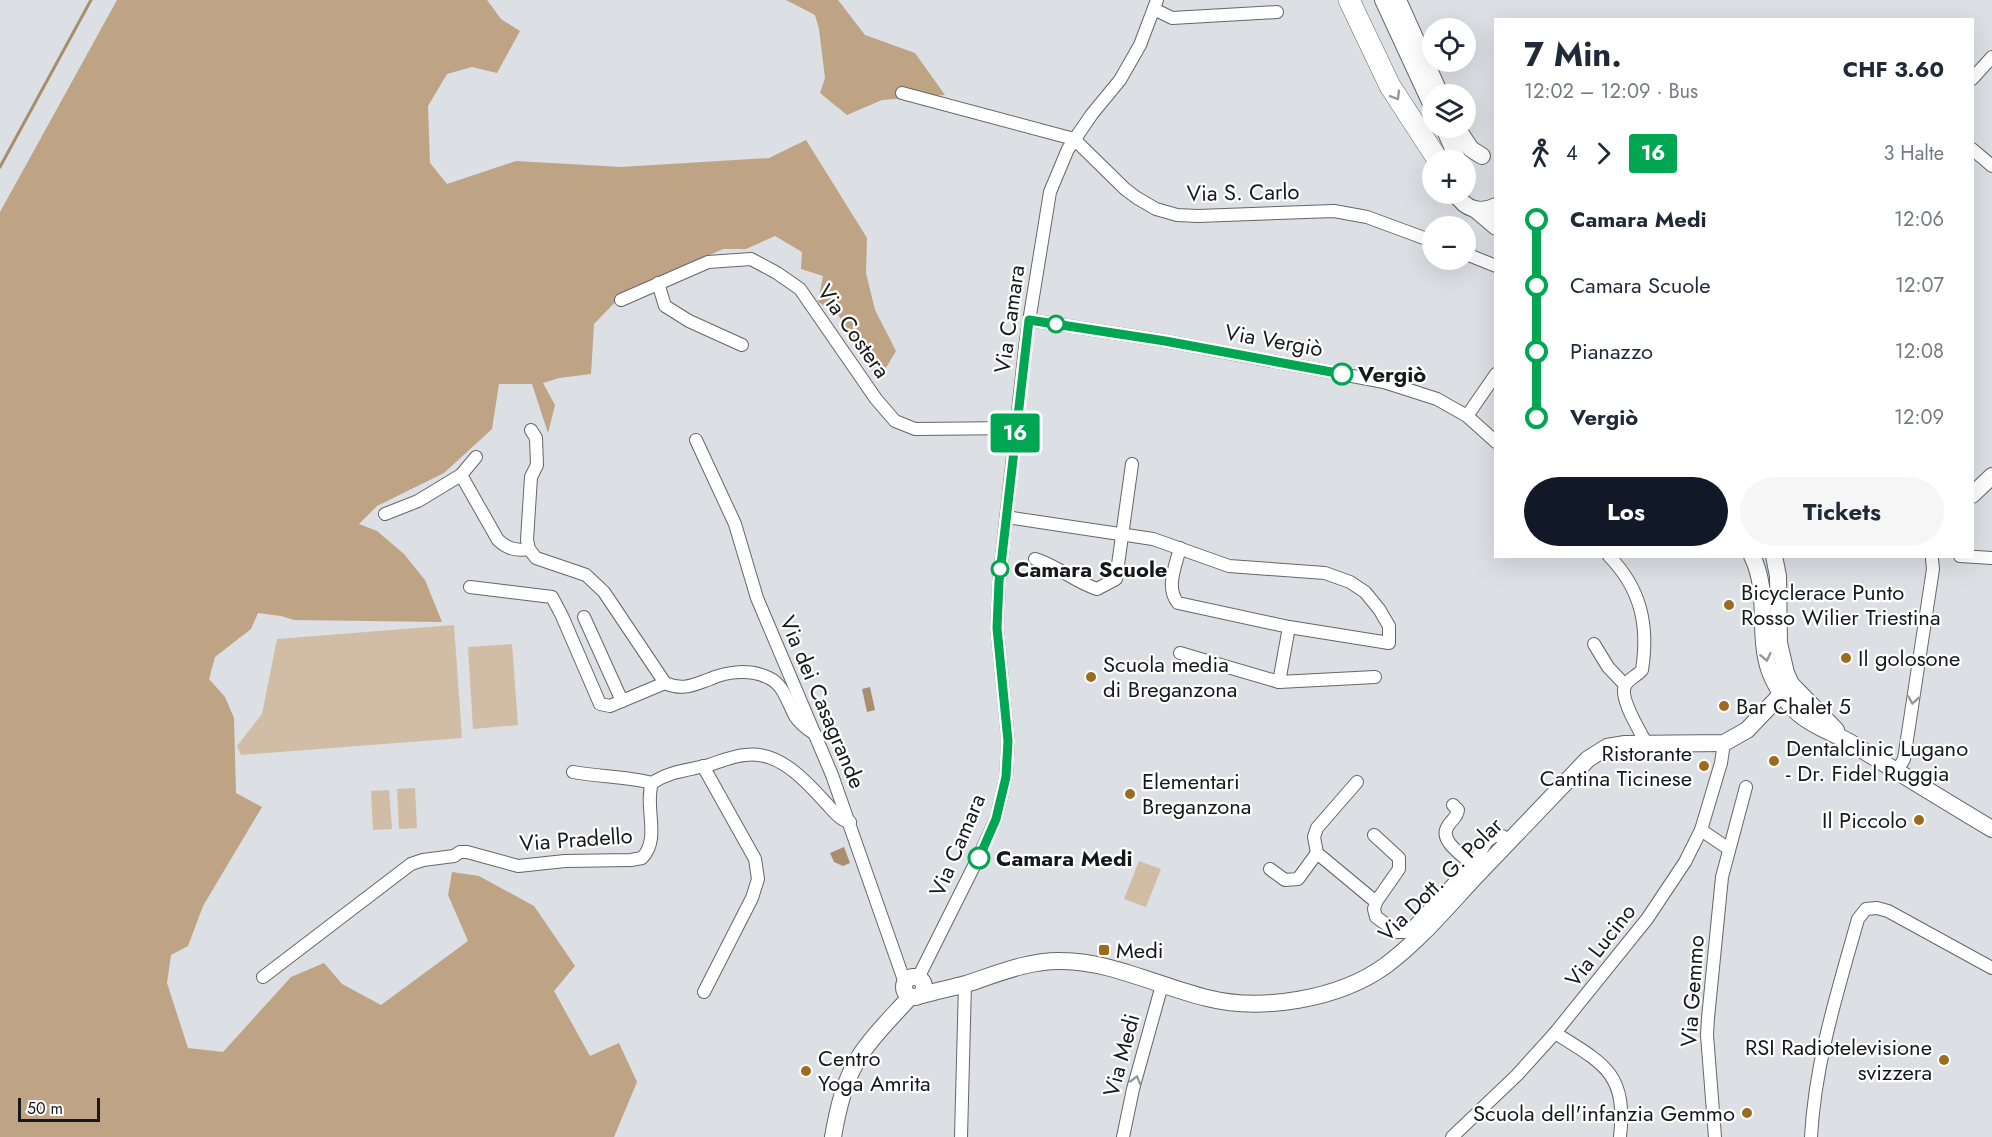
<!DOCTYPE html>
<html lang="de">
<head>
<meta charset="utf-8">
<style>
	:root { --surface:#fff; --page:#f6f6f7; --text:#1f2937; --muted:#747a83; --accent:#111827 }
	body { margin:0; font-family:Jost,sans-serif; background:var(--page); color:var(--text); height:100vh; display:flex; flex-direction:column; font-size:22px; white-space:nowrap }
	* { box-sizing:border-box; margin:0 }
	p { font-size:20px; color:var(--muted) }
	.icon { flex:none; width:33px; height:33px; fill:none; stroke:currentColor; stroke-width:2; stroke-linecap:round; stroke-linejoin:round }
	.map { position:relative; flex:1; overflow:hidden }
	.sheet { position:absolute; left:1494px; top:18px; width:480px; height:540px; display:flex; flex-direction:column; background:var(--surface); border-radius:0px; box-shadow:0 6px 24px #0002 }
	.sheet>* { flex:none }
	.badge { padding:0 12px; border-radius:4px; font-size:21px; line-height:39px }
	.controls { position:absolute; left:1422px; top:18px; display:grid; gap:12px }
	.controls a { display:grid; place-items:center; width:54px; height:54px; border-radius:50%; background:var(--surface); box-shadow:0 6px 24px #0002; font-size:30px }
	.scale { position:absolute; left:18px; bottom:15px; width:82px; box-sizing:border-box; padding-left:6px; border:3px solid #17181a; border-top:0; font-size:16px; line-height:21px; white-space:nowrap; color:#17181a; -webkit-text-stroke:4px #fff; paint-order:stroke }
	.map>.badge { position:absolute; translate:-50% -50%; box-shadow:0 0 0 3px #fff }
	.legs { display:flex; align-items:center; gap:9px; height:66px; padding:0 30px; font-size:20px }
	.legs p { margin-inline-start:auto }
	.summary { display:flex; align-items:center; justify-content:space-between; height:102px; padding:0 30px }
	h1 { font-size:33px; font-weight:700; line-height:45px }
	.button { display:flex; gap:12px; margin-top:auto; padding:12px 30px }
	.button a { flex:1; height:69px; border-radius:36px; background:var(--accent); color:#fff; font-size:24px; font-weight:700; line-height:69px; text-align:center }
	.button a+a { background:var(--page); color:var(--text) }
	ul { padding:0 30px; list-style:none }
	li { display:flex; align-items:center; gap:21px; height:66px; font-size:22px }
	li i { display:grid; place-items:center; width:9px; height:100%; margin:0 8px; background:currentColor }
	li i::after { content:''; width:15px; height:15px; margin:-8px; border:4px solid; border-radius:50%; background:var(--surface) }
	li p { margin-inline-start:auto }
	li:first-child i { background:linear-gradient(#0000 50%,currentColor 0) }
	li:last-child i { background:linear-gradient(currentColor 50%,#0000 0) }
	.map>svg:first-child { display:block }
	.green { fill:#d1bda5 }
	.forest { fill:#bea484 }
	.water { fill:#a88e6f }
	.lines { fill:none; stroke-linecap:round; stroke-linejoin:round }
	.stream { stroke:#a88e6f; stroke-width:3 }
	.street-casing { stroke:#64676a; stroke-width:14 }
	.secondary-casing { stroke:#64676a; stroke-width:18 }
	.highway-casing { stroke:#64676a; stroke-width:22 }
	.street { stroke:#fff; stroke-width:12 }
	.secondary { stroke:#fff; stroke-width:16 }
	.highway { stroke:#fff; stroke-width:21 }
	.oneway { stroke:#979798 }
	.line-1-casing { stroke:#fff; stroke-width:14 }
	.line-1 { stroke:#00a651; stroke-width:9 }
	.stop-1-dot { fill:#fff; stroke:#00a651; stroke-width:3 }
	.poi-dot { fill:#9d6b20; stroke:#fff; stroke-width:2 }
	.labels { text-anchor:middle; stroke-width:4.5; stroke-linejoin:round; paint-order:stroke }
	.street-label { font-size:22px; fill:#17181a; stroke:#fff }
	.stop-label { font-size:22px; font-weight:bold; fill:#17181a; stroke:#fff; text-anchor:start }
	.poi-label { font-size:22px; fill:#17181a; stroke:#fff; text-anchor:start }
</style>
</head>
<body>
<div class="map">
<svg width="1992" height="1137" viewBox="0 0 1992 1137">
	<rect width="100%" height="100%" fill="#dcdfe3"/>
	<!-- green -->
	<g class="green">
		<path d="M 454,625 L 462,738 L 241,755 L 237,746 L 262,714 L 277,639 Z"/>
		<path d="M 512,644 L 518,725 L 473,729 L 468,647 Z"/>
		<path d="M 415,788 L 417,828 L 399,829 L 397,789 Z"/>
		<path d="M 389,790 L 392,829 L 373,830 L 371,791 Z"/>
		<path d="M 1139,861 L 1161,869 L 1146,907 L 1124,899 Z"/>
	</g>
	<!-- forest -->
	<g class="forest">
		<path d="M 117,0 L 487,0 L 501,19 L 520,31 L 497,73 L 472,67 L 447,74 L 428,106 L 430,163 L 447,184 L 516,161 L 621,167 L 769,158 L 806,140 L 867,238 L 866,273 L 875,310 L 896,351 L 878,381 L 837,313 L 818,302 L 823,276 L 801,269 L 802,252 L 775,236 L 746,249 L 723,249 L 623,294 L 594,324 L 591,374 L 559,378 L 543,383 L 555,405 L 548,433 L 532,384 L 499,384 L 492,429 L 444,473 L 377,506 L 359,524 L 377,531 L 404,554 L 425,580 L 442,622 L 294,620 L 281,616 L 258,613 L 251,629 L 215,657 L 209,679 L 225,697 L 234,718 L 236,793 L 262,807 L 203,906 L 188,946 L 171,955 L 167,983 L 188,1048 L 223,1052 L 291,977 L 324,963 L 342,984 L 381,1005 L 468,941 L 448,895 L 452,872 L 479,876 L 534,906 L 575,966 L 554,991 L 590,1056 L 619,1043 L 637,1082 L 614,1137 L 0,1137 L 0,212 Z"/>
		<path d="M 786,0 L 838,0 L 865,35 L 915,53 L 945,95 L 882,100 L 847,115 L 820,93 L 825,78 L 819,29 L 815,15 Z"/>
	</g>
	<!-- water -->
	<g class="water">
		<path d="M 870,687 L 875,710 L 867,712 L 862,689 Z"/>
		<path d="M 844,847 L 850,863 L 843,866 L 834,862 L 830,853 Z"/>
	</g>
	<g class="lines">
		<!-- stream -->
		<path class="stream" d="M 0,167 L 91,0"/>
		<!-- street casing -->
		<g class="street-casing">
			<g id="street">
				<path d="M 1154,9 L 1172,18 L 1277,12"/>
				<path d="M 1972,79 L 1992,57"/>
				<path d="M 902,93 L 1074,139 L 1125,189 L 1137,198 L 1156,209 L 1177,215 L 1198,216 L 1334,211 L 1367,217 L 1432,241"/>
				<path d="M 1972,149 L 1992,166"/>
				<path d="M 1466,254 L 1496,266"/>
				<path d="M 658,283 L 665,306 L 689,321 L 742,345"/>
				<path d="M 621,300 L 708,262 L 751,259 L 777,273 L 800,289 L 876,399 L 895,421 L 915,429 L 1016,428"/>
				<path d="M 1029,320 L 1165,341 L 1384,382 L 1437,399 L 1467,416 L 1496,442"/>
				<path d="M 1467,416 L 1496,374"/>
				<path d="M 531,430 L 536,438 L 537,465 L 531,477 L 527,540 L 529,549 L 536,558 L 586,575 L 604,592 L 665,683 C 683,691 693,685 710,679 C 728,671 751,669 769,678 C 783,684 788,703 795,716 C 800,724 807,729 815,734"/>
				<path d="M 696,440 L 735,524 L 757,598 L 832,775 L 905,983"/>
				<path d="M 476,457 L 461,475 L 498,540 C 508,549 516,551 529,549"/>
				<path d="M 385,514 L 418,501 L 461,475"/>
				<path d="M 1006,517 L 1153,539 L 1229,566 L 1325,573 L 1350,582 L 1365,592 L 1379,609 L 1389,626 L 1389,643 L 1289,627 L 1279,682 L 1375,677"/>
				<path d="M 1180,548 C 1176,565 1165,588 1178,603 L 1289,627"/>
				<path d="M 1609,556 C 1641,589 1649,625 1642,670 C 1637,676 1628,679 1625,686 C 1619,698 1640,731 1646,743"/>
				<path d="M 1960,556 L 1992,558"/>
				<path d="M 1035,559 C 1058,566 1075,582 1097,589 L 1116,579 L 1132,464"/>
				<path d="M 470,587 L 552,597 L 562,616 L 600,704 L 610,706 L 665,683"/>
				<path d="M 584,617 L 622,701"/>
				<path d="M 1594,644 L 1608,667 L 1625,685"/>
				<path d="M 1180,653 L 1279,682"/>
				<path d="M 703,766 L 755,859 L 758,879 L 752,898 L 704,992"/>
				<path d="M 1897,771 L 1904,759 L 1933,569 L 1932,559"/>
				<path d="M 573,772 C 599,777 626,776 652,783 C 670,771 689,770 709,765 C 721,761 733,756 745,755 C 778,750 805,780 825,802 C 833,810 839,820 850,822"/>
				<path d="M 1357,782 L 1317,828 L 1314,837 L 1317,853 L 1376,902 L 1374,909 L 1376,917 L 1397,932 L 1405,932 L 1413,927 L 1476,859 L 1487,841 L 1494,836 L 1502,836 L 1509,841"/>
				<path d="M 1453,805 L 1458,810 C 1457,818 1452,819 1448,826 C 1438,840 1462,855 1472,864"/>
				<path d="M 1701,830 L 1729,849"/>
				<path d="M 1374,835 L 1399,858 L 1399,869 L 1376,902"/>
				<path d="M 1270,869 L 1285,880 L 1298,879 L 1317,853"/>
				<path d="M 263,977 L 411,864 L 423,860 L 454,856 L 460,852 L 467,852 L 518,866 L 565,861 L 631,860 L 642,858 C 661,839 644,807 652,783"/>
				<path d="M 918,978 L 981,852 L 996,819 L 1006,777 L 1008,741 L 997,628 L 999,582 L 1026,340 L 1050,192 L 1068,149 L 1092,114 L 1120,80 L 1140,45 L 1157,0"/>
				<path d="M 1555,1033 C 1605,1064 1627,1074 1620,1137"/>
				<path d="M 961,1137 L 965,984"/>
				<path d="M 1123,1137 L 1133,1089 L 1162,985"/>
				<path d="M 1452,1137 L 1517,1075 L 1555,1033 L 1647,919 L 1685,862 L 1701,830 L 1721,763 L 1724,743"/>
				<path d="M 1715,1137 L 1707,1035 L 1708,1018 L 1722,877 L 1746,787"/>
				<path d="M 1811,1137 C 1815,1062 1838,990 1858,919 L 1866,909 L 1877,908 L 1888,911 L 1992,968"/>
			</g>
		</g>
		<!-- secondary casing -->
		<g class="secondary-casing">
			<g id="secondary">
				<path d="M 1383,0 L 1432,106"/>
				<path d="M 1398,0 L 1440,94"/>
				<path d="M 1444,128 L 1458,160"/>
				<path d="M 1457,128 L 1471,149 L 1482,156"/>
				<path d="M 1456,194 C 1465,209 1480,214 1496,206"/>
				<path d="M 1476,210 L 1496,227"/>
				<path d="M 1972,495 L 1992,476"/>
				<path d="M 1752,556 C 1770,592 1757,632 1769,669 C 1775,686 1786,702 1799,714 C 1814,727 1834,733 1851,743 C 1898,772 1945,801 1992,829"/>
				<path d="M 1774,556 L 1778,576 L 1779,643 L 1786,673 L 1791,684 L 1836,730"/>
				<circle cx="914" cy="987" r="10"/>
				<path d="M 922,995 C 936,991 951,988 966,984 C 997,974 1029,960 1062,961 C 1110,961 1161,987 1207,998 C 1262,1012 1339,999 1385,966 C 1419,941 1447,907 1475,877 C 1513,837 1551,798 1588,759 L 1607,747 L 1625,744 L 1724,743 L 1747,730 L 1791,684"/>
				<path d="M 833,1137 C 838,1108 845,1078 861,1054 C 875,1033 894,1015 910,997"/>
			</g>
		</g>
		<!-- highway casing -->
		<g class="highway-casing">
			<path id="highway" d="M 1349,0 L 1390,86 L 1438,160"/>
		</g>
		<!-- street -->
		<use href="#street" class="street"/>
		<!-- secondary -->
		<use href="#secondary" class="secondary"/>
		<!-- highway -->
		<use href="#highway" class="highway"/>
	</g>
	<!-- one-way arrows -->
	<defs><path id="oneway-chevron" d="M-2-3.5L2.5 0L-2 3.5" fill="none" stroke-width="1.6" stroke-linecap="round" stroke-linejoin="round" transform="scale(1.5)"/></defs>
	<g class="oneway">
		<use href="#oneway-chevron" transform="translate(1396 96) rotate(59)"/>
		<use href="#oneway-chevron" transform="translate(1766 657) rotate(78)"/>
		<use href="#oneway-chevron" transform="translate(1913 700) rotate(99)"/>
		<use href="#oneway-chevron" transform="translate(1136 1080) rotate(-75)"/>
	</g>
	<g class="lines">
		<!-- line-1 casing -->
		<g class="line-1-casing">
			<path id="line-1" d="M 979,858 L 996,819 L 1006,777 L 1008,741 L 997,628 L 999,582 L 1029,320 L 1165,341 L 1342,374"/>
		</g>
		<!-- line-1 -->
		<use href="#line-1" class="line-1"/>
	</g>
	<!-- markers -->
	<g class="stop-1-dot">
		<circle cx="1056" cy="324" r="8"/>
		<circle cx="1342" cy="374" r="10"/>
		<circle cx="1000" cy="569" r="8"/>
		<circle cx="979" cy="858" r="10"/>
	</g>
	<g class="poi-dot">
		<circle cx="1729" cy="605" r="6"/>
		<circle cx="1846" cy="658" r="6"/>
		<circle cx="1091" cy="677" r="6"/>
		<circle cx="1724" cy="706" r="6"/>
		<circle cx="1774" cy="761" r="6"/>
		<circle cx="1704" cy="766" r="6"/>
		<circle cx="1130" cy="794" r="6"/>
		<circle cx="1919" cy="820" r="6"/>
		<rect x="1098" y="944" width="12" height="12" rx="3"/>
		<circle cx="1944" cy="1060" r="6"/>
		<circle cx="806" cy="1071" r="6"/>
		<circle cx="1747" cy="1113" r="6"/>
	</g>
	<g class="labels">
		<!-- street labels -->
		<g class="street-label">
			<text transform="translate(1243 192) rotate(-1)" y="8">Via S. Carlo</text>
			<text transform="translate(1009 319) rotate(-82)" y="8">Via Camara</text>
			<text transform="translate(854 331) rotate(55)" y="8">Via Costera</text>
			<text transform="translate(1274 340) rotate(10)" y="8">Via Vergiò</text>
			<text transform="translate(823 702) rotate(67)" y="8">Via dei Casagrande</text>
			<text transform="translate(576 839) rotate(-4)" y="8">Via Pradello</text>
			<text transform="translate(957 845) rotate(-67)" y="8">Via Camara</text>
			<text transform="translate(1440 879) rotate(-45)" y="8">Via Dott. G. Polar</text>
			<text transform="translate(1600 945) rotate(-52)" y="8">Via Lucino</text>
			<text transform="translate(1692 991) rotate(-86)" y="8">Via Gemmo</text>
			<text transform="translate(1121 1055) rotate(-75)" y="8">Via Medi</text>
		</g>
		<!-- stop labels -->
		<g class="stop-label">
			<text x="1358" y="382">Vergiò</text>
			<text x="1014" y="577">Camara Scuole</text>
			<text x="996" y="866">Camara Medi</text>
		</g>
		<!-- poi labels -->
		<g class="poi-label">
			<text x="1741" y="600">Bicyclerace Punto<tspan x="1741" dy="25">Rosso Wilier Triestina</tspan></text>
			<text x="1858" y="666">Il golosone</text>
			<text x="1103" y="672">Scuola media<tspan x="1103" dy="25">di Breganzona</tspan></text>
			<text x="1736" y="714">Bar Chalet 5</text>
			<text x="1786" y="756">Dentalclinic Lugano<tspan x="1786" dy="25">- Dr. Fidel Ruggia</tspan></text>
			<text x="1692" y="761" text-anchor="end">Ristorante<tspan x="1692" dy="25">Cantina Ticinese</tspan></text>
			<text x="1142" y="789">Elementari<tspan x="1142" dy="25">Breganzona</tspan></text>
			<text x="1907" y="828" text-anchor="end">Il Piccolo</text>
			<text x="1116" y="958">Medi</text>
			<text x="1932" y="1055" text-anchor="end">RSI Radiotelevisione<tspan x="1932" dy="25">svizzera</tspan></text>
			<text x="818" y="1066">Centro<tspan x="818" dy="25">Yoga Amrita</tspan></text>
			<text x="1735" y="1121" text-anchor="end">Scuola dell'infanzia Gemmo</text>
		</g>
	</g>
</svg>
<div class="controls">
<a><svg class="icon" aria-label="locate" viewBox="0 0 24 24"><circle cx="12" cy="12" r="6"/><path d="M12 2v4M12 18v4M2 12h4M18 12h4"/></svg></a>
<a><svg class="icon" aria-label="layers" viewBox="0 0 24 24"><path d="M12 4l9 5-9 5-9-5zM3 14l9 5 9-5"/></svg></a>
<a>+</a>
<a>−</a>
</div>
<div class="scale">50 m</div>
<b class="badge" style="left:1015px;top:433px;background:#00a651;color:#fff">16</b>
<section class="sheet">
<div class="summary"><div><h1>7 Min.</h1><p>12:02 – 12:09 · Bus</p></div><b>CHF 3.60</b></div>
<div class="legs"><svg class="icon" aria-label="walk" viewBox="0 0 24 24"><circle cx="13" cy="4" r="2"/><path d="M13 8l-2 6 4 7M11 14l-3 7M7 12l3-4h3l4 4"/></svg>4<svg class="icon" aria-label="forward" viewBox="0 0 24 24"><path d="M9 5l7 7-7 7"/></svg><b class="badge" style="background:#00a651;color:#fff">16</b><p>3 Halte</p></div>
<ul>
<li><i style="color:#00a651"></i><b>Camara Medi</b><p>12:06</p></li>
<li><i style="color:#00a651"></i><span>Camara Scuole</span><p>12:07</p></li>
<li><i style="color:#00a651"></i><span>Pianazzo</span><p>12:08</p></li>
<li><i style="color:#00a651"></i><b>Vergiò</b><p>12:09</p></li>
</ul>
<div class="button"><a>Los</a><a>Tickets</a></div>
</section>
</div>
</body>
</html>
